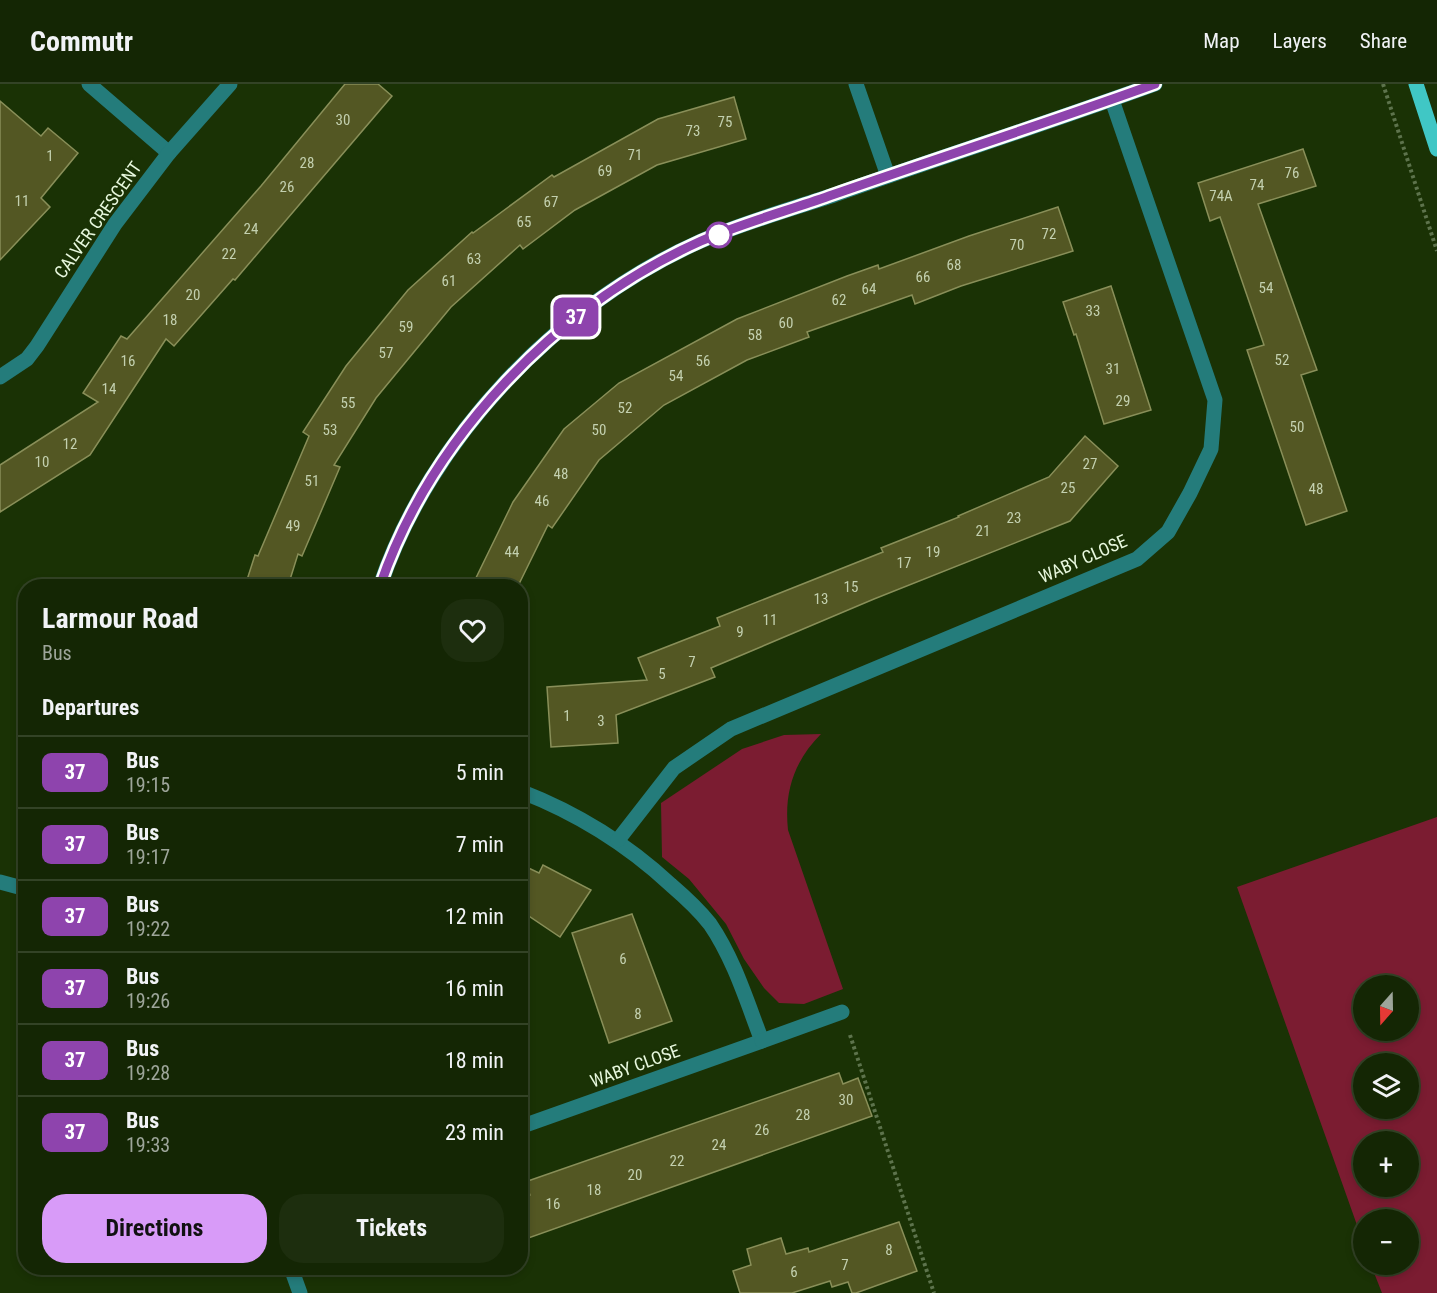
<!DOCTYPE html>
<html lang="en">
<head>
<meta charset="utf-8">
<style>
	:root { --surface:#142604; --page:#1d2e0e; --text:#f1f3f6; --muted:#9da59a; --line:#334326; --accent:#d89bf8 }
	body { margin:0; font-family:"Roboto Condensed",sans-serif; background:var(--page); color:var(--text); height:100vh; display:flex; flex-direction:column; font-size:22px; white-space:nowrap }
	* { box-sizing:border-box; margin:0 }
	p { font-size:20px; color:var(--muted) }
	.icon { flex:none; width:33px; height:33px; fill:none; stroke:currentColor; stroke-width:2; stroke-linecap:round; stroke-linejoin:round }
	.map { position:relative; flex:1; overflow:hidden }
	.details { position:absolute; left:18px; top:495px; width:510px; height:696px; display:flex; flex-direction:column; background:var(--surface); border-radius:24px; box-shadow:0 3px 9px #0003,0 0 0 2px var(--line) }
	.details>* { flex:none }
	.badge { padding:0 12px; border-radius:9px; font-size:21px; line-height:39px }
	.needle { width:39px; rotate:200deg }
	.buttons { position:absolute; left:1353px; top:891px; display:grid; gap:12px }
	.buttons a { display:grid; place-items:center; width:66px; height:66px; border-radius:50%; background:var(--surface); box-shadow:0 3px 9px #0003,0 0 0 2px var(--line); font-size:30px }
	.map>.badge { position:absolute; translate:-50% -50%; box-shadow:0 0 0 3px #fff }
	h2 { padding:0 24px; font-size:22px; line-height:54px }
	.round { display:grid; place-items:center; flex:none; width:63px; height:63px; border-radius:24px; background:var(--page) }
	.summary { display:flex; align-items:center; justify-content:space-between; height:102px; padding:0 24px }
	h1 { font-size:28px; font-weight:700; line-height:45px }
	.button { display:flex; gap:12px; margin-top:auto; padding:12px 24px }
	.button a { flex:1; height:69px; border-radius:24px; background:var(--accent); color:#111; font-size:24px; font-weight:700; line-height:69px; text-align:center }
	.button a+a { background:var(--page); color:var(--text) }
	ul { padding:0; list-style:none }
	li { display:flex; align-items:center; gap:18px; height:72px; padding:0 24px; border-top:2px solid var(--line) }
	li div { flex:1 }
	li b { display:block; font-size:22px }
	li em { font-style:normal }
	li .badge { min-width:66px; font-weight:700; text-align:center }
	header { display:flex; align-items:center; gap:36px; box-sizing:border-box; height:84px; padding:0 30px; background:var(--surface); border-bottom:2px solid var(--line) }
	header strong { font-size:28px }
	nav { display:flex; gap:33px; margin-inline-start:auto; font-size:21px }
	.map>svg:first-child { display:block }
	.green { fill:#7b1c31; fill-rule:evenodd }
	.building { fill:#535723; stroke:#898f59; stroke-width:1.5 }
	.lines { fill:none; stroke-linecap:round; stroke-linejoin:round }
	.path { stroke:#5d734c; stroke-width:4; stroke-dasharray:3 3; stroke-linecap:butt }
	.minor { stroke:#247c7b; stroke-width:15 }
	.tertiary { stroke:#247c7b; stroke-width:15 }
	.primary { stroke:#40c7c5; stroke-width:15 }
	.line-casing { stroke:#fff; stroke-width:14 }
	.line { stroke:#8e44ad; stroke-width:9 }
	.stop-dot { fill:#fff; stroke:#8e44ad; stroke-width:3 }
	.labels { text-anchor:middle; stroke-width:4.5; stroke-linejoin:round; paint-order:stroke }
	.number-label { font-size:15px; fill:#c3d0af }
	.street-label { font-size:18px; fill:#e8f8de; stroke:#1a3205 }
</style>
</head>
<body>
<header>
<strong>Commutr</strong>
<nav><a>Map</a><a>Layers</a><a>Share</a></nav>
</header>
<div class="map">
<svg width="1437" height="1209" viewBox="0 0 1437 1209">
	<rect width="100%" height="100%" fill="#1a3205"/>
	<!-- green -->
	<g class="green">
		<path d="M 821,650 C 794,677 784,708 788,746 L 843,905 L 804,920 L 779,919 L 764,904 L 744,875 L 726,840 L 689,795 L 662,773 L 661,719 L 742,665 L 784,651 Z"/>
		<path d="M 1437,733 L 1437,1209 L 1382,1209 L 1371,1181 L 1408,1180 L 1408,1136 L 1364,1136 L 1363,1158 L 1237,803 ZM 1364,902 L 1408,902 L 1408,946 L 1364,946 ZM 1364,980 L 1408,980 L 1408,1024 L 1364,1024 ZM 1364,1058 L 1408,1058 L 1408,1102 L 1364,1102 Z"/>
	</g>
	<!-- building -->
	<g class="building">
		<path d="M 345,0 L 378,0 L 392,12 L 235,196 L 233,195 L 174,262 L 166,255 L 90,371 L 0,428 L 0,381 L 98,318 L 83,309 L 121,252 L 127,255 L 261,102 Z"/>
		<path d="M 734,13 L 746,55 L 657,81 L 575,126 L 523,165 L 520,161 L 451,223 L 376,314 L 334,381 L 340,383 L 302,472 L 298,470 L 288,502 L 245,502 L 255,471 L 258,472 L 309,352 L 303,348 L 346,282 L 408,206 L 472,148 L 473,149 L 552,91 L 554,93 L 658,35 Z"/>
		<path d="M 0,17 L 41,52 L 48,44 L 78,69 L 41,114 L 50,123 L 0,176 Z"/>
		<path d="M 1303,65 L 1316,102 L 1258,120 L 1317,286 L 1301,291 L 1347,427 L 1306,441 L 1247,266 L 1264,261 L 1220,133 L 1210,137 L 1198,99 Z"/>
		<path d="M 1058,123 L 1073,167 L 961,202 L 915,220 L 912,211 L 807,248 L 809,253 L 747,276 L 664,321 L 599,376 L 552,444 L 548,441 L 518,502 L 472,502 L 513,418 L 564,345 L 619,299 L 737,235 L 847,192 L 878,181 L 879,185 L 969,152 Z"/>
		<path d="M 1111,202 L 1151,326 L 1104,340 L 1076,250 L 1074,251 L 1063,218 Z"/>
		<path d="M 1085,352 L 1118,382 L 1070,437 L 874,515 L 711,584 L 715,593 L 616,631 L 618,659 L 551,663 L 547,603 L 647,596 L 638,574 L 720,542 L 717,534 L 883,468 L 881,464 L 959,433 L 958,432 L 1049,393 Z"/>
		<path d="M 520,780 L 539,789 L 543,781 L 591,806 L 560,853 L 520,826 Z"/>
		<path d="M 632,830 L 672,937 L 609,959 L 572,849 Z"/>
		<path d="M 839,989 L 843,1000 L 858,994 L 872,1032 L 520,1157 L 520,1114 L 530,1111 L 525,1098 Z"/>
		<path d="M 899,1138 L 917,1187 L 856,1209 L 852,1209 L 848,1198 L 832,1203 L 830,1197 L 792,1209 L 740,1209 L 733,1187 L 751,1181 L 747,1165 L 781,1154 L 786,1170 L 808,1164 L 809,1168 Z"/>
	</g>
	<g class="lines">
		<!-- path -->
		<g class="path">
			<path d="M 1383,0 L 1437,167"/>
			<path d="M 850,951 L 934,1209"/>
		</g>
		<!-- minor -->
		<g class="minor">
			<path d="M 89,0 L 169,69"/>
			<path d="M 856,0 L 888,92"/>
			<path d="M 0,293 L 27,275 L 37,262 L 115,140 L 169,69 L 230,0"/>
			<path d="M 520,707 C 577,729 627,760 671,801 C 685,813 699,826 710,840 C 734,875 747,918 762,957 L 520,1043"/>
			<path d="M 618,756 L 674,684 L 731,645 L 1137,475 L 1168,448 L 1190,409 L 1211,365 L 1215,316 L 1112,16"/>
			<path d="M 762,957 L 842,928"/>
			<path d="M 291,1184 L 300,1209"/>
		</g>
		<!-- tertiary -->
		<g class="tertiary">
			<path d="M 380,502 C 430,354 558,220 701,157 C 742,139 791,125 834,111 C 941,73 1048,39 1155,0"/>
			<path d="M 0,798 L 26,805"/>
		</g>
		<!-- primary -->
		<path class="primary" d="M 1416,0 L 1437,65"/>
	</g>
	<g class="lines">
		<!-- line casing -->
		<g class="line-casing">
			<path id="line" d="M 380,502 C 431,353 558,221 701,157 C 742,139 787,127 829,112 C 938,74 1047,39 1155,0"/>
		</g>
		<!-- line -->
		<use href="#line" class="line"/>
	</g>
	<!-- markers -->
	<circle class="stop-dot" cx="719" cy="151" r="12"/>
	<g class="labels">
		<!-- number labels -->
		<g class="number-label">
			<text x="343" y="41">30</text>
			<text x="725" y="43">75</text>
			<text x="693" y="52">73</text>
			<text x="635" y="76">71</text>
			<text x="50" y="77">1</text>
			<text x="307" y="84">28</text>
			<text x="605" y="92">69</text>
			<text x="1292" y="94">76</text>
			<text x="1257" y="106">74</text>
			<text x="287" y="108">26</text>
			<text x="1221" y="117">74A</text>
			<text x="22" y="122">11</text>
			<text x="551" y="123">67</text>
			<text x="524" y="143">65</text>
			<text x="251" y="150">24</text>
			<text x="1049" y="155">72</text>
			<text x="1017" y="166">70</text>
			<text x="229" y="175">22</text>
			<text x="474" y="180">63</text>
			<text x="954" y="186">68</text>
			<text x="923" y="198">66</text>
			<text x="449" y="202">61</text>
			<text x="1266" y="209">54</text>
			<text x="869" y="210">64</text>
			<text x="193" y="216">20</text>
			<text x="839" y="221">62</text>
			<text x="1093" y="232">33</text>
			<text x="170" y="241">18</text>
			<text x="786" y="244">60</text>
			<text x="406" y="248">59</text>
			<text x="755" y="256">58</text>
			<text x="386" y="274">57</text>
			<text x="1282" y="281">52</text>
			<text x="128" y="282">16</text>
			<text x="703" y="282">56</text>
			<text x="1113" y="290">31</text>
			<text x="676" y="297">54</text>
			<text x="109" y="310">14</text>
			<text x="1123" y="322">29</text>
			<text x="348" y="324">55</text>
			<text x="625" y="329">52</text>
			<text x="1297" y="348">50</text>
			<text x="330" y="351">53</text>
			<text x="599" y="351">50</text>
			<text x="70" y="365">12</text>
			<text x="42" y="383">10</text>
			<text x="1090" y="385">27</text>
			<text x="561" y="395">48</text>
			<text x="312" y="402">51</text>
			<text x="1068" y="409">25</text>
			<text x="1316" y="410">48</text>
			<text x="542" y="422">46</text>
			<text x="1014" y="439">23</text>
			<text x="293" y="447">49</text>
			<text x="983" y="452">21</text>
			<text x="512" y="473">44</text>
			<text x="933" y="473">19</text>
			<text x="904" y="484">17</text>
			<text x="851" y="508">15</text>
			<text x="821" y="520">13</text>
			<text x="770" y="541">11</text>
			<text x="740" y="553">9</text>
			<text x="692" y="583">7</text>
			<text x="662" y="595">5</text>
			<text x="567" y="637">1</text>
			<text x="601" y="642">3</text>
			<text x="623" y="880">6</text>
			<text x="638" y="935">8</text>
			<text x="846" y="1021">30</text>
			<text x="803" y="1036">28</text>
			<text x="762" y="1051">26</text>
			<text x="719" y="1066">24</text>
			<text x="677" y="1082">22</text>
			<text x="635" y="1096">20</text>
			<text x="594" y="1111">18</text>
			<text x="553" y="1125">16</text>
			<text x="889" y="1171">8</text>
			<text x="845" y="1186">7</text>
			<text x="794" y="1193">6</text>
		</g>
		<!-- street labels -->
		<g class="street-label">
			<text transform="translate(98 136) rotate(-55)" y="6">CALVER CRESCENT</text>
			<text transform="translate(1083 475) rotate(-24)" y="6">WABY CLOSE</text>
			<text transform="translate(635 982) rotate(-20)" y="6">WABY CLOSE</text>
		</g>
	</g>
</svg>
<div class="buttons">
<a><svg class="needle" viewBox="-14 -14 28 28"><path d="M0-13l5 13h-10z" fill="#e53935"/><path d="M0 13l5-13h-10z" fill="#9da59a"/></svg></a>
<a><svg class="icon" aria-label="layers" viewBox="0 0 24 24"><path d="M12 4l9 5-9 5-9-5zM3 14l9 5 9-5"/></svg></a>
<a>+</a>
<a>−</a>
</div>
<b class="badge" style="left:576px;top:233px;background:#8e44ad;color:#fff">37</b>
<section class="details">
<div class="summary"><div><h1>Larmour Road</h1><p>Bus</p></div><a class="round"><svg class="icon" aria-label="heart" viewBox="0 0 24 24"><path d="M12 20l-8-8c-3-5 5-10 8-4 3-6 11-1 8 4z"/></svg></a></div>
<h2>Departures</h2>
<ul>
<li><span class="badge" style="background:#8e44ad;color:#fff">37</span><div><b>Bus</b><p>19:15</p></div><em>5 min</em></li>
<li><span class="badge" style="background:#8e44ad;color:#fff">37</span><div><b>Bus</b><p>19:17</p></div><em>7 min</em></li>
<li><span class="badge" style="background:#8e44ad;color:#fff">37</span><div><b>Bus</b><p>19:22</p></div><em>12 min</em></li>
<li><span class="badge" style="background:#8e44ad;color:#fff">37</span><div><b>Bus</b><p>19:26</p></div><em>16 min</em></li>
<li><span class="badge" style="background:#8e44ad;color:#fff">37</span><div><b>Bus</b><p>19:28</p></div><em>18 min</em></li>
<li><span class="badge" style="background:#8e44ad;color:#fff">37</span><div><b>Bus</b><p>19:33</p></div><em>23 min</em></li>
</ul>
<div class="button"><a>Directions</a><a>Tickets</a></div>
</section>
</div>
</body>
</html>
